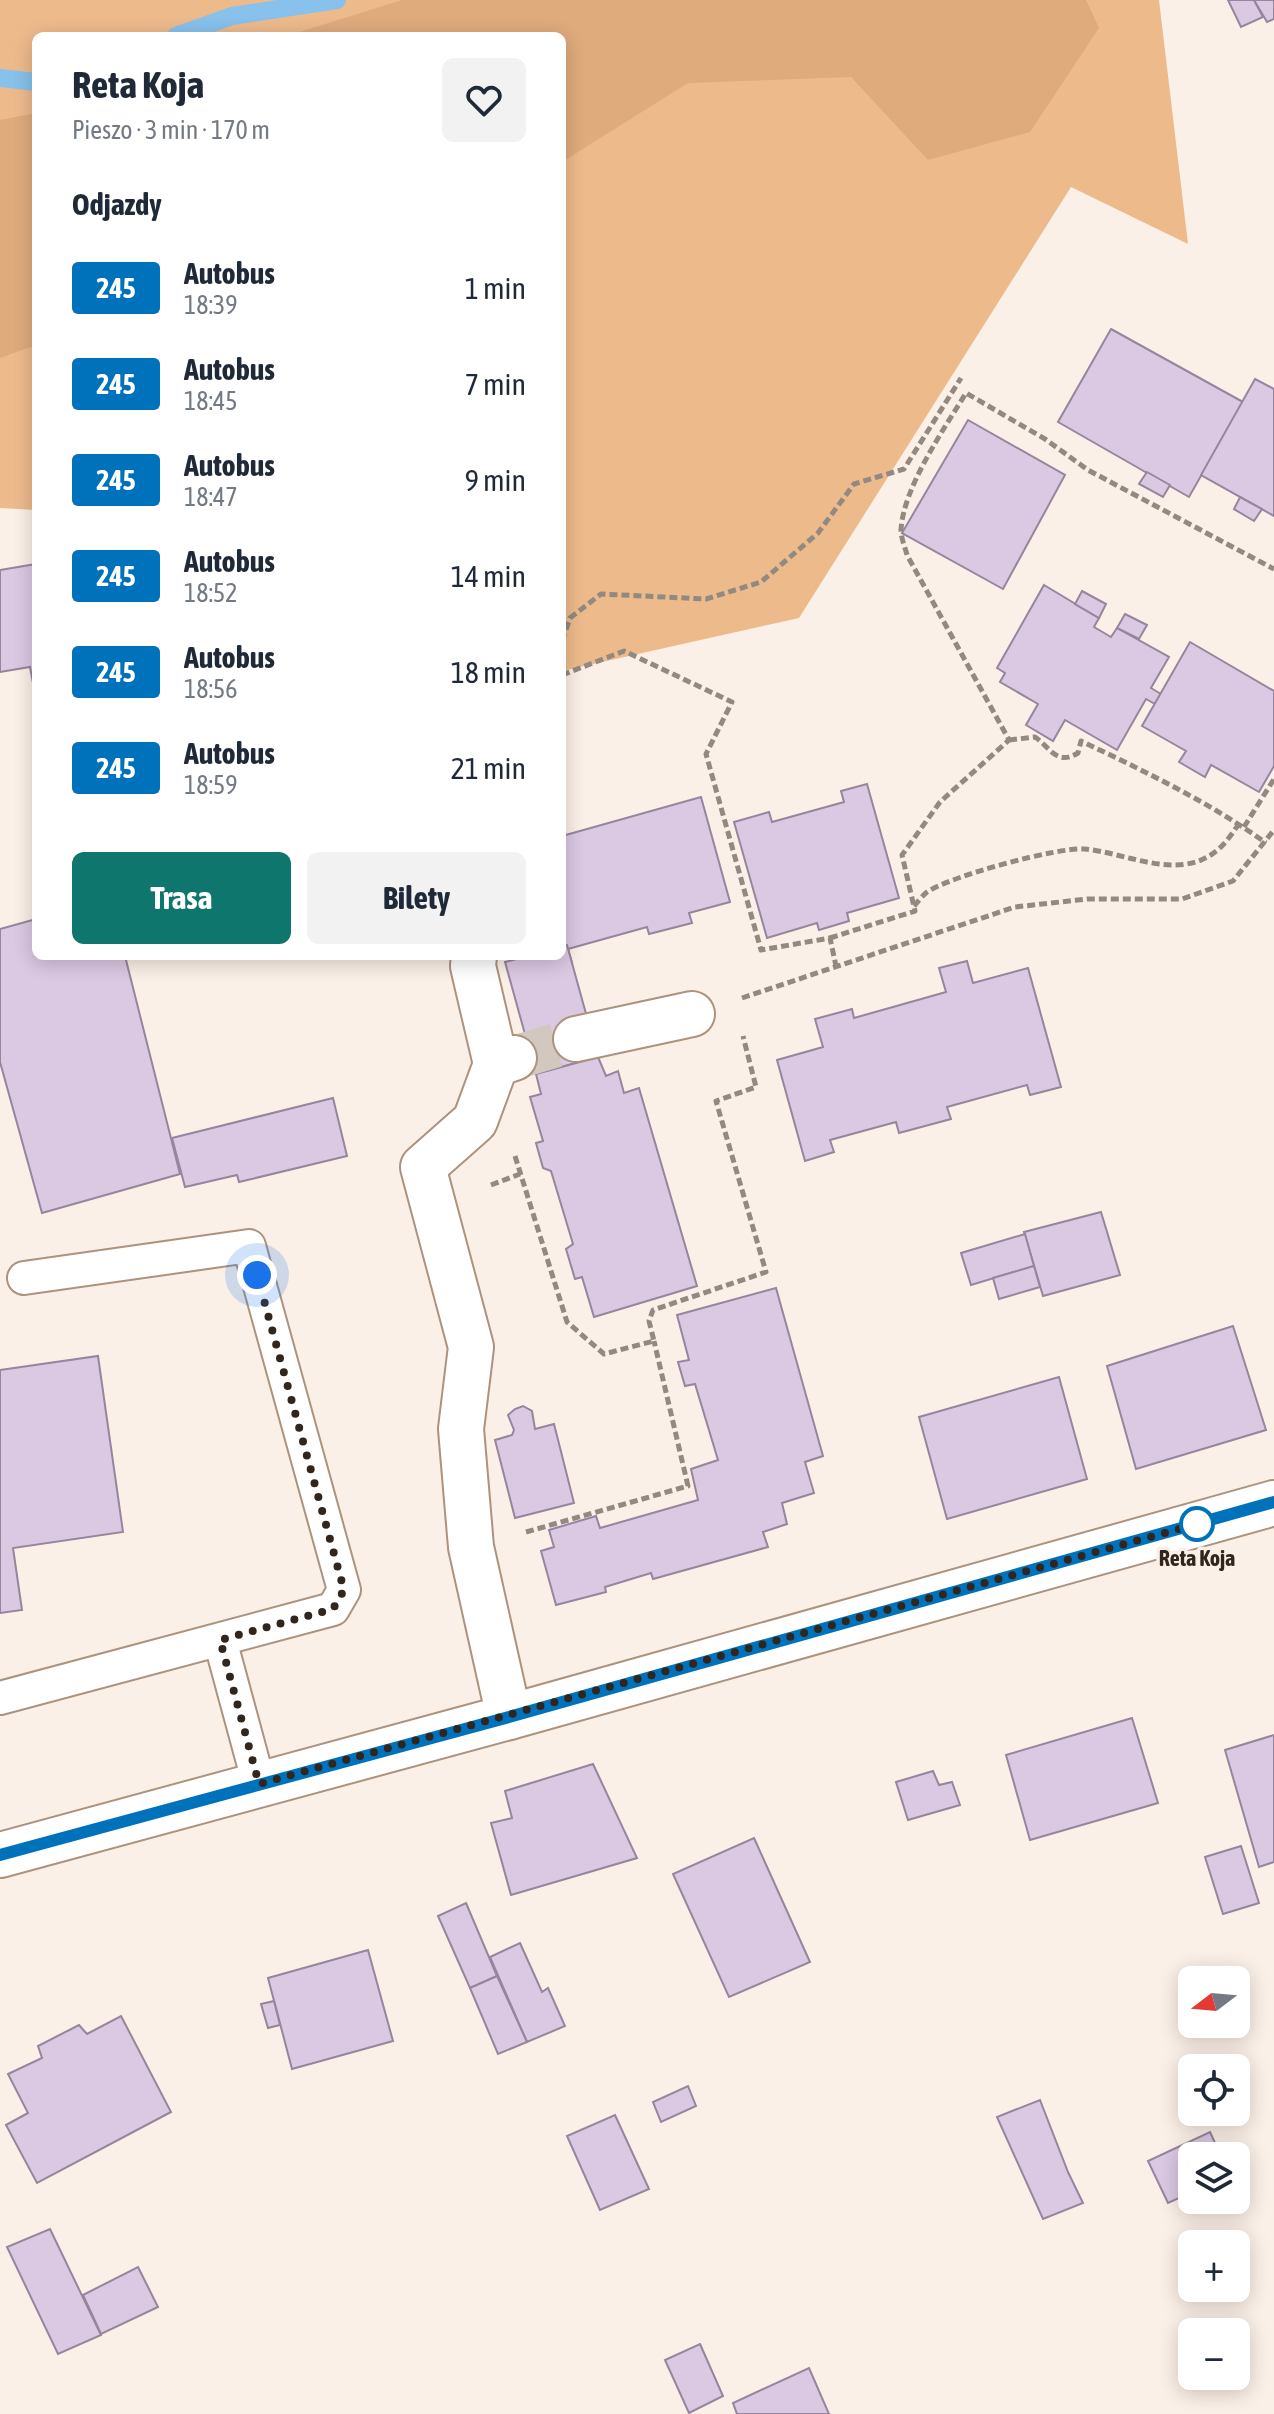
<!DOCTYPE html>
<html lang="pl">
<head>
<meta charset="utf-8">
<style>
	:root { --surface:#fff; --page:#f2f2f3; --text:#1f2937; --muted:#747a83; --accent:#0f766e }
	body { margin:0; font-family:"Asap Condensed",sans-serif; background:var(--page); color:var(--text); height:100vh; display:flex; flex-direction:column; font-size:30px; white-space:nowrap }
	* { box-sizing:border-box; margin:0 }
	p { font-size:26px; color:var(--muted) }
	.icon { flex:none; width:44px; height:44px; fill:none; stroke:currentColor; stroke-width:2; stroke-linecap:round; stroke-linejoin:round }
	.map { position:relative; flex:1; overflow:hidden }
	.sheet { position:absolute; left:32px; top:32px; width:534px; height:928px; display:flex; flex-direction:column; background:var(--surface); border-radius:12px; box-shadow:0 4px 20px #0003 }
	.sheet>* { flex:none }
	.badge { padding:0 16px; border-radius:6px; font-size:28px; line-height:52px }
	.needle { width:52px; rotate:254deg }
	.controls { position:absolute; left:1178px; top:1966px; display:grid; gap:16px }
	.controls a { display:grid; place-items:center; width:72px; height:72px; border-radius:12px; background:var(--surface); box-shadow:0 4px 20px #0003; font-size:40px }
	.you { position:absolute; width:40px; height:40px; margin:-20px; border:6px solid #fff; border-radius:50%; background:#1a73e8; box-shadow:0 0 0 12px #1a73e833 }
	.map>.badge { position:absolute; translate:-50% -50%; box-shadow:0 0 0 4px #fff }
	h2 { padding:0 40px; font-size:30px; line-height:72px }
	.round { display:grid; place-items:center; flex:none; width:84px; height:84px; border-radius:12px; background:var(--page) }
	.overview { display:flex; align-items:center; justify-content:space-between; height:136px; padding:0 40px }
	h1 { font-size:38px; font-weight:700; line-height:60px }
	.cta { display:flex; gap:16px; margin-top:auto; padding:16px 40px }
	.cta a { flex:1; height:92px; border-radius:12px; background:var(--accent); color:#fff; font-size:32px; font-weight:700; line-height:92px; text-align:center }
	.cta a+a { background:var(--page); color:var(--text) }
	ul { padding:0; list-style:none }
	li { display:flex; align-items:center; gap:24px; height:96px; padding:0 40px }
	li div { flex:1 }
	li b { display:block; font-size:30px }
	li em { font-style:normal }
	li .badge { min-width:88px; font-weight:700; text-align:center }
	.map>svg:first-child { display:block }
	.green { fill:#edba8c }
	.forest { fill:#dfab7d }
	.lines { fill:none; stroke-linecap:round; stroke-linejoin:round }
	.stream { stroke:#87c1ec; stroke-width:18 }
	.building { fill:#dbc8e3; stroke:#96859d; stroke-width:2 }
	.minor-tunnel { stroke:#d2c8bf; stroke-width:44; stroke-dasharray:44 22; stroke-linecap:butt }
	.service-casing { stroke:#ab937e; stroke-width:36 }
	.minor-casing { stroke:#ab937e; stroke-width:48 }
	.path { stroke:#948981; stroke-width:5; stroke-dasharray:8 4; stroke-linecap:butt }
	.service { stroke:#fff; stroke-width:32 }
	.minor { stroke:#fff; stroke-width:44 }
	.line-casing { stroke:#fff; stroke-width:18 }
	.line { stroke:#0072bc; stroke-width:12 }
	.walk { stroke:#30261e; stroke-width:8; stroke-dasharray:0 14.4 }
	.stop-dot { fill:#fff; stroke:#0072bc; stroke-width:4 }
	.labels { text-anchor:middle; stroke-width:7; stroke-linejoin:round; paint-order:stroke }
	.stop-label { font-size:22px; font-weight:bold; fill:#30261e; stroke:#fbf0e7 }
</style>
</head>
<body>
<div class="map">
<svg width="1274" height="2414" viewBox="0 0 1274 2414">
	<rect width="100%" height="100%" fill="#fbf0e7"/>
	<!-- green -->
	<path class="green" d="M 0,0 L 1159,0 L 1188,244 L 1071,187 L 799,618 L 562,671 L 562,36 L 36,36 L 36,510 L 0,508 Z"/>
	<!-- forest -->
	<g class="forest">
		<path d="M 402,0 L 1086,0 L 1099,28 L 1030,132 L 928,160 L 851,77 L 688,83 L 562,162 L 562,36 L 287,36 Z"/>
		<path d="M 36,113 L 36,345 L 0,358 L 0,120 Z"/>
	</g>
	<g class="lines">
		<!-- stream -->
		<g class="stream">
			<path d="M 176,36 L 232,16 L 337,0"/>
			<path d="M 0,78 L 36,82"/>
		</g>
	</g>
	<!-- building -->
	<g class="building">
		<path d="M 1228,0 L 1254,0 L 1263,17 L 1241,27 Z"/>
		<path d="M 1254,0 L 1274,0 L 1274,19 L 1267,22 Z"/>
		<path d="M 1111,329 L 1243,402 L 1189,497 L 1058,422 Z"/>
		<path d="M 1255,379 L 1274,389 L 1274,516 L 1201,475 Z"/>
		<path d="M 968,420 L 1065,475 L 1003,589 L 902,533 Z"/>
		<path d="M 1147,472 L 1170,485 L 1163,497 L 1139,484 Z"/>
		<path d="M 1240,497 L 1262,509 L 1254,521 L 1234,509 Z"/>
		<path d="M 36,564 L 36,682 L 33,683 L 30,667 L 0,672 L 0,570 Z"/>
		<path d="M 1044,585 L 1099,618 L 1094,627 L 1111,637 L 1117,628 L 1169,657 L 1151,688 L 1161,694 L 1155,704 L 1146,699 L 1117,750 L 1065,720 L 1053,741 L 1026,725 L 1038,704 L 1000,682 L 1005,673 L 997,668 Z"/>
		<path d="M 1082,591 L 1106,604 L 1099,618 L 1075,604 Z"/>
		<path d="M 1125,614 L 1147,625 L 1139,639 L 1117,628 Z"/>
		<path d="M 1190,642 L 1274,691 L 1274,766 L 1259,792 L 1211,765 L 1205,777 L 1191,769 L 1179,762 L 1186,751 L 1142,726 Z"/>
		<path d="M 867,784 L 899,898 L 847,913 L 849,921 L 819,930 L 817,923 L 767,938 L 734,822 L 769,812 L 772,822 L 844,802 L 841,791 Z"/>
		<path d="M 701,797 L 730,902 L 689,913 L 692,923 L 649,934 L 647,927 L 568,949 L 572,963 L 536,973 L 531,956 L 562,956 L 562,836 Z"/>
		<path d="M 36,919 L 36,956 L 125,956 L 180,1174 L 42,1213 L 0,1062 L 0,929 Z"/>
		<path d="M 567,945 L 598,1057 L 536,1074 L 505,962 L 528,956 L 562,956 L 562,947 Z"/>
		<path d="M 967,961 L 973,983 L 1028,968 L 1061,1087 L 1030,1095 L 1027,1085 L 947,1107 L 951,1119 L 899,1133 L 896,1122 L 830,1140 L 834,1152 L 805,1161 L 777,1060 L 823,1047 L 815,1019 L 852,1009 L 854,1018 L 946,992 L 939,968 Z"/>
		<path d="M 598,1057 L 606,1076 L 618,1071 L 624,1093 L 639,1088 L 697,1286 L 594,1317 L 582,1277 L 575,1279 L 566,1249 L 573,1244 L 551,1171 L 543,1168 L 536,1143 L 543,1141 L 530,1097 L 541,1094 L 536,1074 Z"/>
		<path d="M 333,1098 L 347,1156 L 239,1182 L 237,1175 L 185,1187 L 172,1138 Z"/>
		<path d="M 1101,1212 L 1120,1275 L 1043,1296 L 1024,1232 Z"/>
		<path d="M 1025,1234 L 1034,1266 L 971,1285 L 961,1253 Z"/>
		<path d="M 1034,1266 L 1040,1287 L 999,1299 L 993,1278 Z"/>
		<path d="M 776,1288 L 823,1456 L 805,1462 L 814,1493 L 782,1503 L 787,1524 L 763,1532 L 768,1547 L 653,1579 L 651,1573 L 605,1587 L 606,1592 L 556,1605 L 541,1551 L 554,1547 L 549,1530 L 596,1516 L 600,1528 L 698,1500 L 691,1469 L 718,1460 L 695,1384 L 685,1386 L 678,1362 L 689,1360 L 677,1315 Z"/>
		<path d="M 1233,1326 L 1266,1430 L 1136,1469 L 1107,1366 Z"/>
		<path d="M 98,1356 L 123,1532 L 13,1548 L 22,1610 L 0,1613 L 0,1370 Z"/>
		<path d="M 1059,1377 L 1087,1479 L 947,1519 L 919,1417 Z"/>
		<path d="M 523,1406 L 532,1411 L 535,1429 L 554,1424 L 574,1503 L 515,1518 L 495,1440 L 512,1435 L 514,1430 L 508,1415 L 515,1409 Z"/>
		<path d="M 1132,1718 L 1158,1803 L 1030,1840 L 1006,1755 Z"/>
		<path d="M 1274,1735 L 1274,1862 L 1259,1867 L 1225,1750 Z"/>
		<path d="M 593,1764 L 637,1858 L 511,1895 L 491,1823 L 512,1818 L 505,1791 Z"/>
		<path d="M 933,1771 L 939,1785 L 952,1782 L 960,1805 L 908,1820 L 896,1782 Z"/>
		<path d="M 754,1838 L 810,1962 L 729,1997 L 673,1874 Z"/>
		<path d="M 1241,1846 L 1259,1903 L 1223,1914 L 1205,1857 Z"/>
		<path d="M 466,1903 L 497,1976 L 470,1988 L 438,1916 Z"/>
		<path d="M 520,1943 L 542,1992 L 548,1988 L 565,2026 L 527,2042 L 490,1957 Z"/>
		<path d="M 368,1950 L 393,2041 L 292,2069 L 268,1978 Z"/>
		<path d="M 497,1976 L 527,2042 L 498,2054 L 470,1988 Z"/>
		<path d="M 274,2001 L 280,2025 L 268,2028 L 261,2004 Z"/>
		<path d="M 121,2016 L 171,2112 L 37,2183 L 6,2125 L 28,2113 L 8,2074 L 42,2058 L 38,2046 L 79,2025 L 87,2034 Z"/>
		<path d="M 688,2086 L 696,2106 L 661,2122 L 653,2102 Z"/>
		<path d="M 1040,2100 L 1068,2172 L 1083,2203 L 1043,2219 L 997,2117 Z"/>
		<path d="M 615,2115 L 649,2189 L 600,2210 L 567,2136 Z"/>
		<path d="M 1210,2132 L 1221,2156 L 1192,2156 L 1192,2192 L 1168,2203 L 1148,2161 Z"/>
		<path d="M 50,2229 L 101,2335 L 58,2354 L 7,2247 Z"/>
		<path d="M 138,2267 L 158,2307 L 101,2334 L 83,2295 Z"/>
		<path d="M 700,2344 L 723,2396 L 689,2413 L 665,2360 Z"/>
		<path d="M 809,2368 L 829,2414 L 737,2414 L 733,2403 Z"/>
	</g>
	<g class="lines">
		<!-- minor-tunnel -->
		<path class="minor-tunnel" d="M 514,1058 L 576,1039"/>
		<!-- service casing -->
		<g class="service-casing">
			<g id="service">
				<path d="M 220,1640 L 259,1784"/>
				<path d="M 0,1698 L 333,1609 L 344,1590 L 249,1246 L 24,1278"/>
			</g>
		</g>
		<!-- minor casing -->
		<g class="minor-casing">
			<g id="minor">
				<path d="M 474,956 L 473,966 L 496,1064"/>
				<path d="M 576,1039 L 692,1014"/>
				<path d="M 509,1717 L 471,1547 L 461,1429 L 471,1347 L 423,1167 L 475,1121 L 496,1064 L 514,1058"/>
				<path d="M 0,1855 L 509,1717 L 1274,1503"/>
			</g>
		</g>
		<!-- path -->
		<g class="path">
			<path d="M 562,641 L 570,618 L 601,594 L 706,599 L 761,582 L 818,533 L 854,484 L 904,469 L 961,378"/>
			<path d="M 562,675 L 624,651 L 732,702 L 706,754 L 761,950 L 830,938 L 836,966"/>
			<path d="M 1009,740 L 1035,737 C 1051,748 1056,766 1078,753 L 1081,741 C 1144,771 1209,802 1266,843"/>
			<path d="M 1244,827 L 1274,779"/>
			<path d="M 914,906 C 918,902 922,896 927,892 C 951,876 1057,847 1085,849 C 1127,853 1177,881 1215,852 C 1225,845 1232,833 1239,824"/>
			<path d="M 830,938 L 915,911 L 902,855 L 940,802 L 1009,740 L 907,555 C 905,547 901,538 901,530 C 903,488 944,429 966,393 L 1045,439 L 1088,470 L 1274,569"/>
			<path d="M 742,998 L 1015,907 L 1087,899 L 1182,899 L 1233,881 L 1274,830"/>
			<path d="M 515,1156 L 567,1322 L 604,1354 L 654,1341 L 649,1321 L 653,1310 L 766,1272 L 716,1101 L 756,1087 L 743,1036"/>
			<path d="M 491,1185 L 520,1174"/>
			<path d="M 526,1532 L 688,1486 L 654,1341"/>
		</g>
		<!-- service -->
		<use href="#service" class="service"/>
		<!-- minor -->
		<use href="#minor" class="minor"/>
	</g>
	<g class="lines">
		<!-- line casing -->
		<g class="line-casing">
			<path id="line" d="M 0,1855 L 509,1717 L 1274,1502"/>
		</g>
		<!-- line -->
		<use href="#line" class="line"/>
		<!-- walk -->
		<path class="walk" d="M 257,1275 L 344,1590 L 333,1609 L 220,1640 L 259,1784 L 1197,1524"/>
	</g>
	<!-- markers -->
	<circle class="stop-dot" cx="1197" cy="1524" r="16"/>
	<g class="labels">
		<!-- stop labels -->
		<g class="stop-label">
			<text x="1197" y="1566">Reta Koja</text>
		</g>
	</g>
</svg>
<div class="controls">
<a><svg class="needle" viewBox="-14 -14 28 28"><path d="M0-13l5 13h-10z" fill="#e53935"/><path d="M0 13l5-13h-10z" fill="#747a83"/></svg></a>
<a><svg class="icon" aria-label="locate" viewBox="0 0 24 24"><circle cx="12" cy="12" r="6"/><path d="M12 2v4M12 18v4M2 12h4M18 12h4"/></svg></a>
<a><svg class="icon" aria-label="layers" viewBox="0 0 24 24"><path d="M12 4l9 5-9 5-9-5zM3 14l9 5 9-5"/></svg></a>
<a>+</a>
<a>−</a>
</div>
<div class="you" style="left:257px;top:1275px"></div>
<section class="sheet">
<div class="overview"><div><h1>Reta Koja</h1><p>Pieszo · 3 min · 170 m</p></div><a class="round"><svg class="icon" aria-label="heart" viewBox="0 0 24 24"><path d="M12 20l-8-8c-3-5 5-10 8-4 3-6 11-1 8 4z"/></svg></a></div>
<h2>Odjazdy</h2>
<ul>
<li><span class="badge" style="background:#0072bc;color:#fff">245</span><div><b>Autobus</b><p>18:39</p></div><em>1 min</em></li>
<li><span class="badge" style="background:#0072bc;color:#fff">245</span><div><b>Autobus</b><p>18:45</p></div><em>7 min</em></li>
<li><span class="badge" style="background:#0072bc;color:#fff">245</span><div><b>Autobus</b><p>18:47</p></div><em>9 min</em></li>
<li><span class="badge" style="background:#0072bc;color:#fff">245</span><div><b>Autobus</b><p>18:52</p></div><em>14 min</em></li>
<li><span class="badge" style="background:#0072bc;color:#fff">245</span><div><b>Autobus</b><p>18:56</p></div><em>18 min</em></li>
<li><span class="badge" style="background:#0072bc;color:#fff">245</span><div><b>Autobus</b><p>18:59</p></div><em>21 min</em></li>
</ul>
<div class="cta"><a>Trasa</a><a>Bilety</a></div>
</section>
</div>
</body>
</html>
